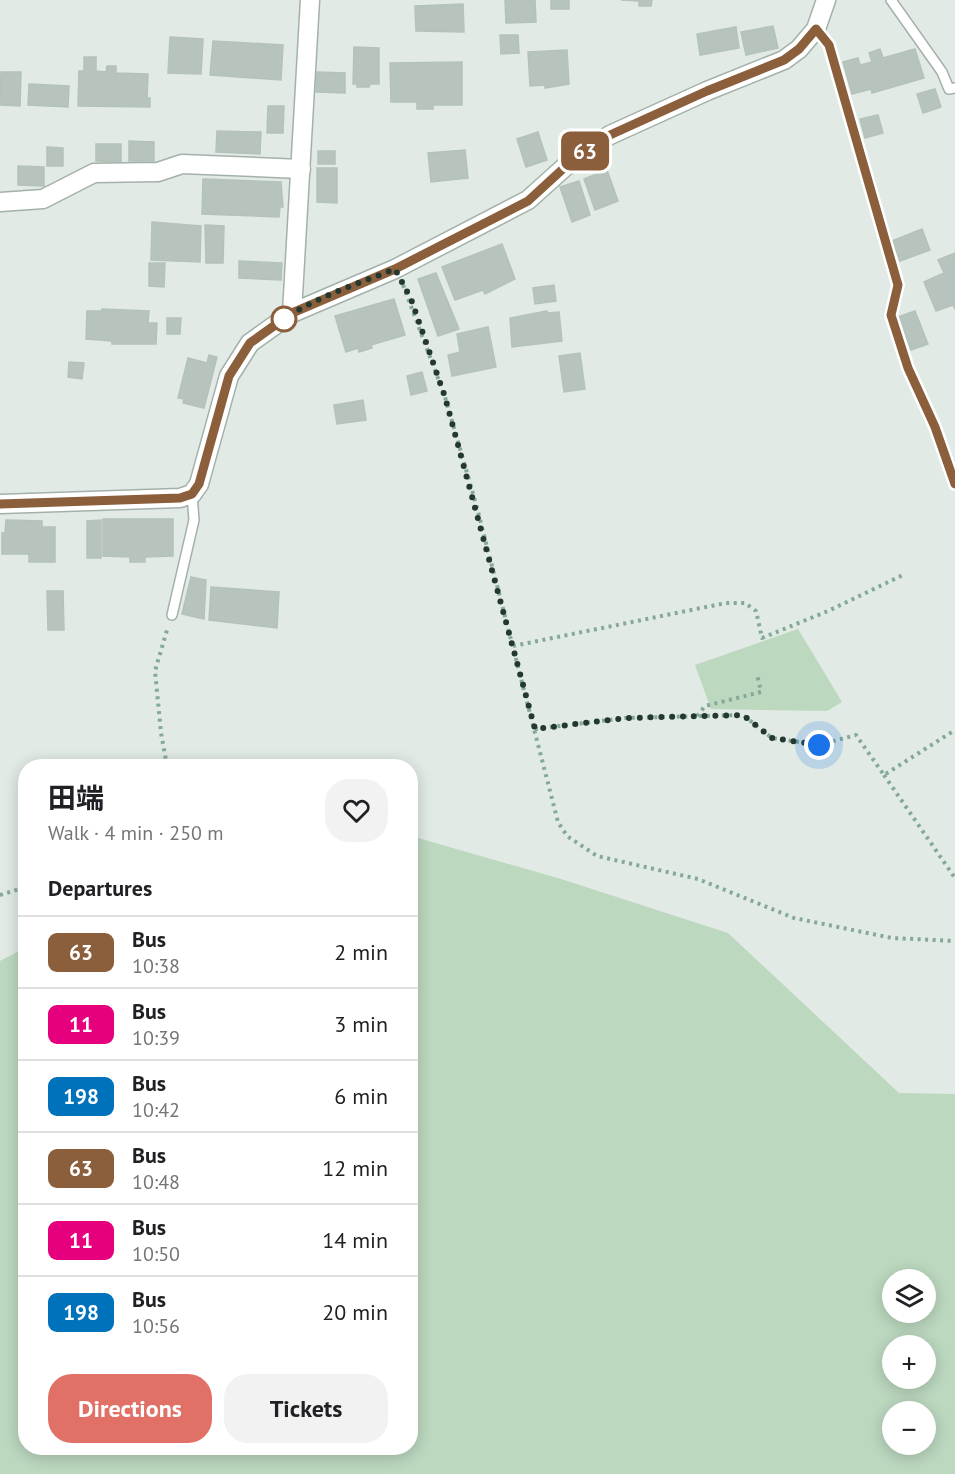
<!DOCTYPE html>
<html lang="en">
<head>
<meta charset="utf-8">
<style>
	:root { --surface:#fff; --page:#f2f2f2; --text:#202124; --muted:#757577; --line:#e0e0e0; --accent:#e17167 }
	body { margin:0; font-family:"PT Sans","Noto Sans JP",sans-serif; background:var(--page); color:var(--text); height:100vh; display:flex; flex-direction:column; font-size:22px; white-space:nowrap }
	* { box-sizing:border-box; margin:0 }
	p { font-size:20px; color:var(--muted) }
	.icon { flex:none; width:33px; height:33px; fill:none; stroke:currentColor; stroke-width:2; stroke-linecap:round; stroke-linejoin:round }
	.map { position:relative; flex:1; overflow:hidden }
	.sheet { position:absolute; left:18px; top:759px; width:400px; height:696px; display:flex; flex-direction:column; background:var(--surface); border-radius:24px; box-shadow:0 3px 15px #0003 }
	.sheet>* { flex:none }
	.badge { padding:0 12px; border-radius:9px; font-size:21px; line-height:39px }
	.fabs { position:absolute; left:882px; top:1269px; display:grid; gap:12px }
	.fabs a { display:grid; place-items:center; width:54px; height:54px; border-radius:50%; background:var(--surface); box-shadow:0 3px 15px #0003; font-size:30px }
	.you { position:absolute; width:30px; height:30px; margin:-15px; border:4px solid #fff; border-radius:50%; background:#1a73e8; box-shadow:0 0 0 9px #1a73e833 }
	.map>.badge { position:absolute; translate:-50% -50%; box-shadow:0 0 0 3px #fff }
	h2 { padding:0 30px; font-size:22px; line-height:54px }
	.round { display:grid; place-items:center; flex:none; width:63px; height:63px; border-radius:24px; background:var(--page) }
	.summary { display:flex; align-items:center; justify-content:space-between; height:102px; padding:0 30px }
	h1 { font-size:28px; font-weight:700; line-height:45px }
	.action { display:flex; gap:12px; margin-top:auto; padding:12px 30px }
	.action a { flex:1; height:69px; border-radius:24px; background:var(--accent); color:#fff; font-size:24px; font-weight:700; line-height:69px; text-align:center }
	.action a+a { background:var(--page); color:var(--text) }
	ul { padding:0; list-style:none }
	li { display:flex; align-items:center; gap:18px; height:72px; padding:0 30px; border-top:2px solid var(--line) }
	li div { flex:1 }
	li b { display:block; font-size:22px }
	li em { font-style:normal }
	li .badge { min-width:66px; font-weight:700; text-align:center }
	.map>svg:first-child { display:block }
	.green { fill:#bcd8bf; fill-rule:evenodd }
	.building { fill:#b6c4bd; stroke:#b4c2ba; stroke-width:1.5 }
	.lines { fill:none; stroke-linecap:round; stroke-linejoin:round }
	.lane-casing { stroke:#a4b1aa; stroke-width:12 }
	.street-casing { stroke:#a4b1aa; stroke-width:21 }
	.path { stroke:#85a998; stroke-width:4; stroke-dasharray:3 4.5; stroke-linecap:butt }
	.lane { stroke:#fff; stroke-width:9 }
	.street { stroke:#fff; stroke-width:18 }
	.line-casing { stroke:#fff; stroke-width:14 }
	.line { stroke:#8b5e3c; stroke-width:9 }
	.walk { stroke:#23382f; stroke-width:6; stroke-dasharray:0 10.8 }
	.stop-dot { fill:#fff; stroke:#8b5e3c; stroke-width:3 }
</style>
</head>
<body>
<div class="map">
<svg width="955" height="1474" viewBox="0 0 955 1474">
	<rect width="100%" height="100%" fill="#e1eae4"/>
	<!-- green -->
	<g class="green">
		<path d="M 798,629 L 842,702 L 827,711 L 711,709 L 695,665 Z"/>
		<path d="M 411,836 L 561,879 L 728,933 L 899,1093 L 955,1094 L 955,1474 L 0,1474 L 0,961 L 25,948 L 26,1448 L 411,1448 ZM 892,1280 L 926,1280 L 926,1312 L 892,1312 ZM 892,1346 L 926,1346 L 926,1378 L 892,1378 ZM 892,1412 L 926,1412 L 926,1444 L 892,1444 Z"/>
	</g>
	<!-- building -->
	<g class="building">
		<path d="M 505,0 L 535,0 L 536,22 L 506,23 Z"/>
		<rect x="551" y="0" width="18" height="9"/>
		<path d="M 621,0 L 652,0 L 651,6 L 639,6 L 639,1 Z"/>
		<path d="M 463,4 L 464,32 L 416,31 L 415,6 Z"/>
		<path d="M 773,26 L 778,48 L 746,55 L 741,32 Z"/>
		<path d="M 736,27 L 739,48 L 700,55 L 697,34 Z"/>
		<path d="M 500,35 L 518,35 L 519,53 L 501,54 Z"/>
		<path d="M 170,37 L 203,39 L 201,74 L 168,73 Z"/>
		<path d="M 213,41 L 283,45 L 281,80 L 210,75 Z"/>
		<path d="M 354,47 L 379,48 L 379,84 L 370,84 L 369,87 L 357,87 L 357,84 L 353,84 Z"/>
		<path d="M 880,49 L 883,58 L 915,49 L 924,78 L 872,93 L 871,89 L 852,94 L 843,62 L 858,58 L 860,65 L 872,62 L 869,53 Z"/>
		<path d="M 567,50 L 569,84 L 545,88 L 545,85 L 530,86 L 528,52 Z"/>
		<path d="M 84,57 L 96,57 L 96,71 L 106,72 L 107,66 L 116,66 L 116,73 L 148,74 L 147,98 L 150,98 L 150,107 L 78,106 L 79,71 L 84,71 Z"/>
		<path d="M 462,62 L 462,105 L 433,105 L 433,109 L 417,109 L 417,102 L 391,102 L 390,63 Z"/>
		<path d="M 1,72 L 21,72 L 20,106 L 0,105 Z"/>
		<path d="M 317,72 L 345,73 L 345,93 L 316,92 Z"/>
		<path d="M 29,84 L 69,86 L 68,107 L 28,105 Z"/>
		<path d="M 935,89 L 941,107 L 923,113 L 917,94 Z"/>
		<path d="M 268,106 L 284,106 L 283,133 L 267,133 Z"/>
		<path d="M 878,115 L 883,133 L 865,138 L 860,119 Z"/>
		<path d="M 217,131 L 261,132 L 260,154 L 216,152 Z"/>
		<path d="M 538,132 L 547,160 L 526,167 L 517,139 Z"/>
		<path d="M 129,141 L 154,142 L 154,161 L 129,161 Z"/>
		<path d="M 96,144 L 121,144 L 121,162 L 96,161 Z"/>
		<path d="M 47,147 L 63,148 L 63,166 L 47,166 Z"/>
		<path d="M 465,150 L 468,178 L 431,182 L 428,153 Z"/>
		<rect x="318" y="151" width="17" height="13"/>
		<path d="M 18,166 L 44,167 L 44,186 L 18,185 Z"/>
		<path d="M 317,168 L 337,168 L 337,203 L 317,202 Z"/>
		<path d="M 607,170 L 618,201 L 595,210 L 584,179 Z"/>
		<path d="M 203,179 L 281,182 L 283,207 L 280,207 L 279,217 L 202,214 Z"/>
		<path d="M 579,181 L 590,215 L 572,222 L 560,187 Z"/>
		<path d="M 152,222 L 201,226 L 200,262 L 151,260 Z"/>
		<path d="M 205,225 L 224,226 L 223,263 L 206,263 Z"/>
		<path d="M 922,229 L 930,250 L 900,261 L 892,241 Z"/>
		<path d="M 502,244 L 515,279 L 485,294 L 483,290 L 455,300 L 442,267 Z"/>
		<path d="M 955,253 L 955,309 L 953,305 L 936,311 L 924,282 L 944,273 L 938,260 Z"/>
		<path d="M 239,261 L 282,263 L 281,280 L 239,278 Z"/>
		<path d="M 149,263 L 165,263 L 164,287 L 149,286 Z"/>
		<path d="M 436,273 L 459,329 L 438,336 L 418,279 Z"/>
		<path d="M 554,285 L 556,301 L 535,304 L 533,288 Z"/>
		<path d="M 394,299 L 405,335 L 371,345 L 372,348 L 359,352 L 358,348 L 346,352 L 335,316 Z"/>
		<path d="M 102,309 L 149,311 L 148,323 L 157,323 L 156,344 L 112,344 L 112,341 L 86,339 L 87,311 L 102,311 Z"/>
		<path d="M 547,311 L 547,313 L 559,312 L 562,341 L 512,347 L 510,318 Z"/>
		<path d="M 915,311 L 928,344 L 911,350 L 898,317 Z"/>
		<path d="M 167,318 L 181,318 L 180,334 L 167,334 Z"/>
		<path d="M 488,327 L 496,367 L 452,376 L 448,355 L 460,352 L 457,334 Z"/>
		<path d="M 580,353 L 585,389 L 564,392 L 559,356 Z"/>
		<path d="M 209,355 L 217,357 L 204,408 L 183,403 L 184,399 L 178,398 L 188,358 L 207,363 Z"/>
		<path d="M 69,362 L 84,363 L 82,379 L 68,377 Z"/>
		<path d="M 422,372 L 427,391 L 411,395 L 407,376 Z"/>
		<path d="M 363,400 L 366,420 L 337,424 L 334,405 Z"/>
		<path d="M 103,519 L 173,519 L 173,556 L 145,557 L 145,562 L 130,562 L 130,557 L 103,556 Z"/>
		<path d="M 6,520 L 42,521 L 42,527 L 55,527 L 55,562 L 29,562 L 29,554 L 2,554 L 2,533 L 5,533 Z"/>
		<path d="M 101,520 L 101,558 L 87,558 L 87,521 Z"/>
		<path d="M 191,577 L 206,580 L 204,619 L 182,614 Z"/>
		<path d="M 211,587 L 279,592 L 277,628 L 209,620 Z"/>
		<path d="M 47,591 L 63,591 L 64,630 L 48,630 Z"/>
	</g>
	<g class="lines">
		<!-- lane casing -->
		<g class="lane-casing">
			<g id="lane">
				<path d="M 891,0 L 942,72 L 949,89 L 955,88"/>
				<path d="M 816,29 L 829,45 L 898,285 L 891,315 L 908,368 L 935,427 L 955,484"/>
				<path d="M 172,615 L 194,520 L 192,494"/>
			</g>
		</g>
		<!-- street casing -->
		<g class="street-casing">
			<g id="street">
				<path d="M 0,202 L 43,199 L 94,173 L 158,172 L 182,164 L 301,169"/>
				<path d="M 292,313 L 310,0"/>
				<path d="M 0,504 L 180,498 L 192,494 L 199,484 L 229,376 L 250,343 L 292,313 L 395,269 L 528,200 L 577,156 L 610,135 L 707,91 L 784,60 L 799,49 L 816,29 L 826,0"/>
			</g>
		</g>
		<!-- path -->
		<g class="path">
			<path d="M 403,285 L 445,397 L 476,504 L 558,822 L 567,836 L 597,856 L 698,879 L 794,918 L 892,938 L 955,941"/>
			<path d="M 513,646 L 726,603 L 745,603 L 756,611 L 762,638 L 828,611 L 903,575"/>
			<path d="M 697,716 L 705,706 L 761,692 L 757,674"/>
			<path d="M 535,729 L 625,718 L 743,715 L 772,738 L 819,745 L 856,735 L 884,775 L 955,730"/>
			<path d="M 167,766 L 161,733 L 155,671 L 167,630"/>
			<path d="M 884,775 L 955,878"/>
			<path d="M 0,895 L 26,887"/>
		</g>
		<!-- lane -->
		<use href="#lane" class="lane"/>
		<!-- street -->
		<use href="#street" class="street"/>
	</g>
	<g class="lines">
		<!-- line casing -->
		<g class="line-casing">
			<path id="line" d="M 0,504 L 180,498 L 192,494 L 199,484 L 229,376 L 250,343 L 292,313 L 395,269 L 528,201 L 577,156 L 610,135 L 707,91 L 784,60 L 799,49 L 816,29 L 829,45 L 898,285 L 891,315 L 908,368 L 935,427 L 955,484"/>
		</g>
		<!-- line -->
		<use href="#line" class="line"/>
		<!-- walk -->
		<path class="walk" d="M 284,319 L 278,323 C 313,298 355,285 395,269 L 411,299 L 445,397 L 535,729 L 626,718 L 743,715 L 772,738 L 819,745"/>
	</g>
	<!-- markers -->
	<circle class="stop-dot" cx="284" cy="319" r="12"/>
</svg>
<div class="fabs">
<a><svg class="icon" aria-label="layers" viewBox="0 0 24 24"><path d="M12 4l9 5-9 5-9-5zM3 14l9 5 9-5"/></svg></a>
<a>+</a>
<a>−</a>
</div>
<div class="you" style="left:819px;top:745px"></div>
<b class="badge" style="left:585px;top:151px;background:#8b5e3c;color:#fff">63</b>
<section class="sheet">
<div class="summary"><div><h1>田端</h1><p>Walk · 4 min · 250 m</p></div><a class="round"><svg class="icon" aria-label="heart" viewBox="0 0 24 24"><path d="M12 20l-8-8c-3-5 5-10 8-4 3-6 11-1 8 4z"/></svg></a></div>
<h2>Departures</h2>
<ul>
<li><span class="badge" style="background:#8b5e3c;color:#fff">63</span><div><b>Bus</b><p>10:38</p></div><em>2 min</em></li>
<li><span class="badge" style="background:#e6007e;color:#fff">11</span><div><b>Bus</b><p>10:39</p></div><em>3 min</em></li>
<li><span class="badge" style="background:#0072bc;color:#fff">198</span><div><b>Bus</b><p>10:42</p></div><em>6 min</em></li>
<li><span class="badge" style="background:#8b5e3c;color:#fff">63</span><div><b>Bus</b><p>10:48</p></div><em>12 min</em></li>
<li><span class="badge" style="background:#e6007e;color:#fff">11</span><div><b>Bus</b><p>10:50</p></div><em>14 min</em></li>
<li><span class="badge" style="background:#0072bc;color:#fff">198</span><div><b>Bus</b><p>10:56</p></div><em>20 min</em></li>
</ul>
<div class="action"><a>Directions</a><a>Tickets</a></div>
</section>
</div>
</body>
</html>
